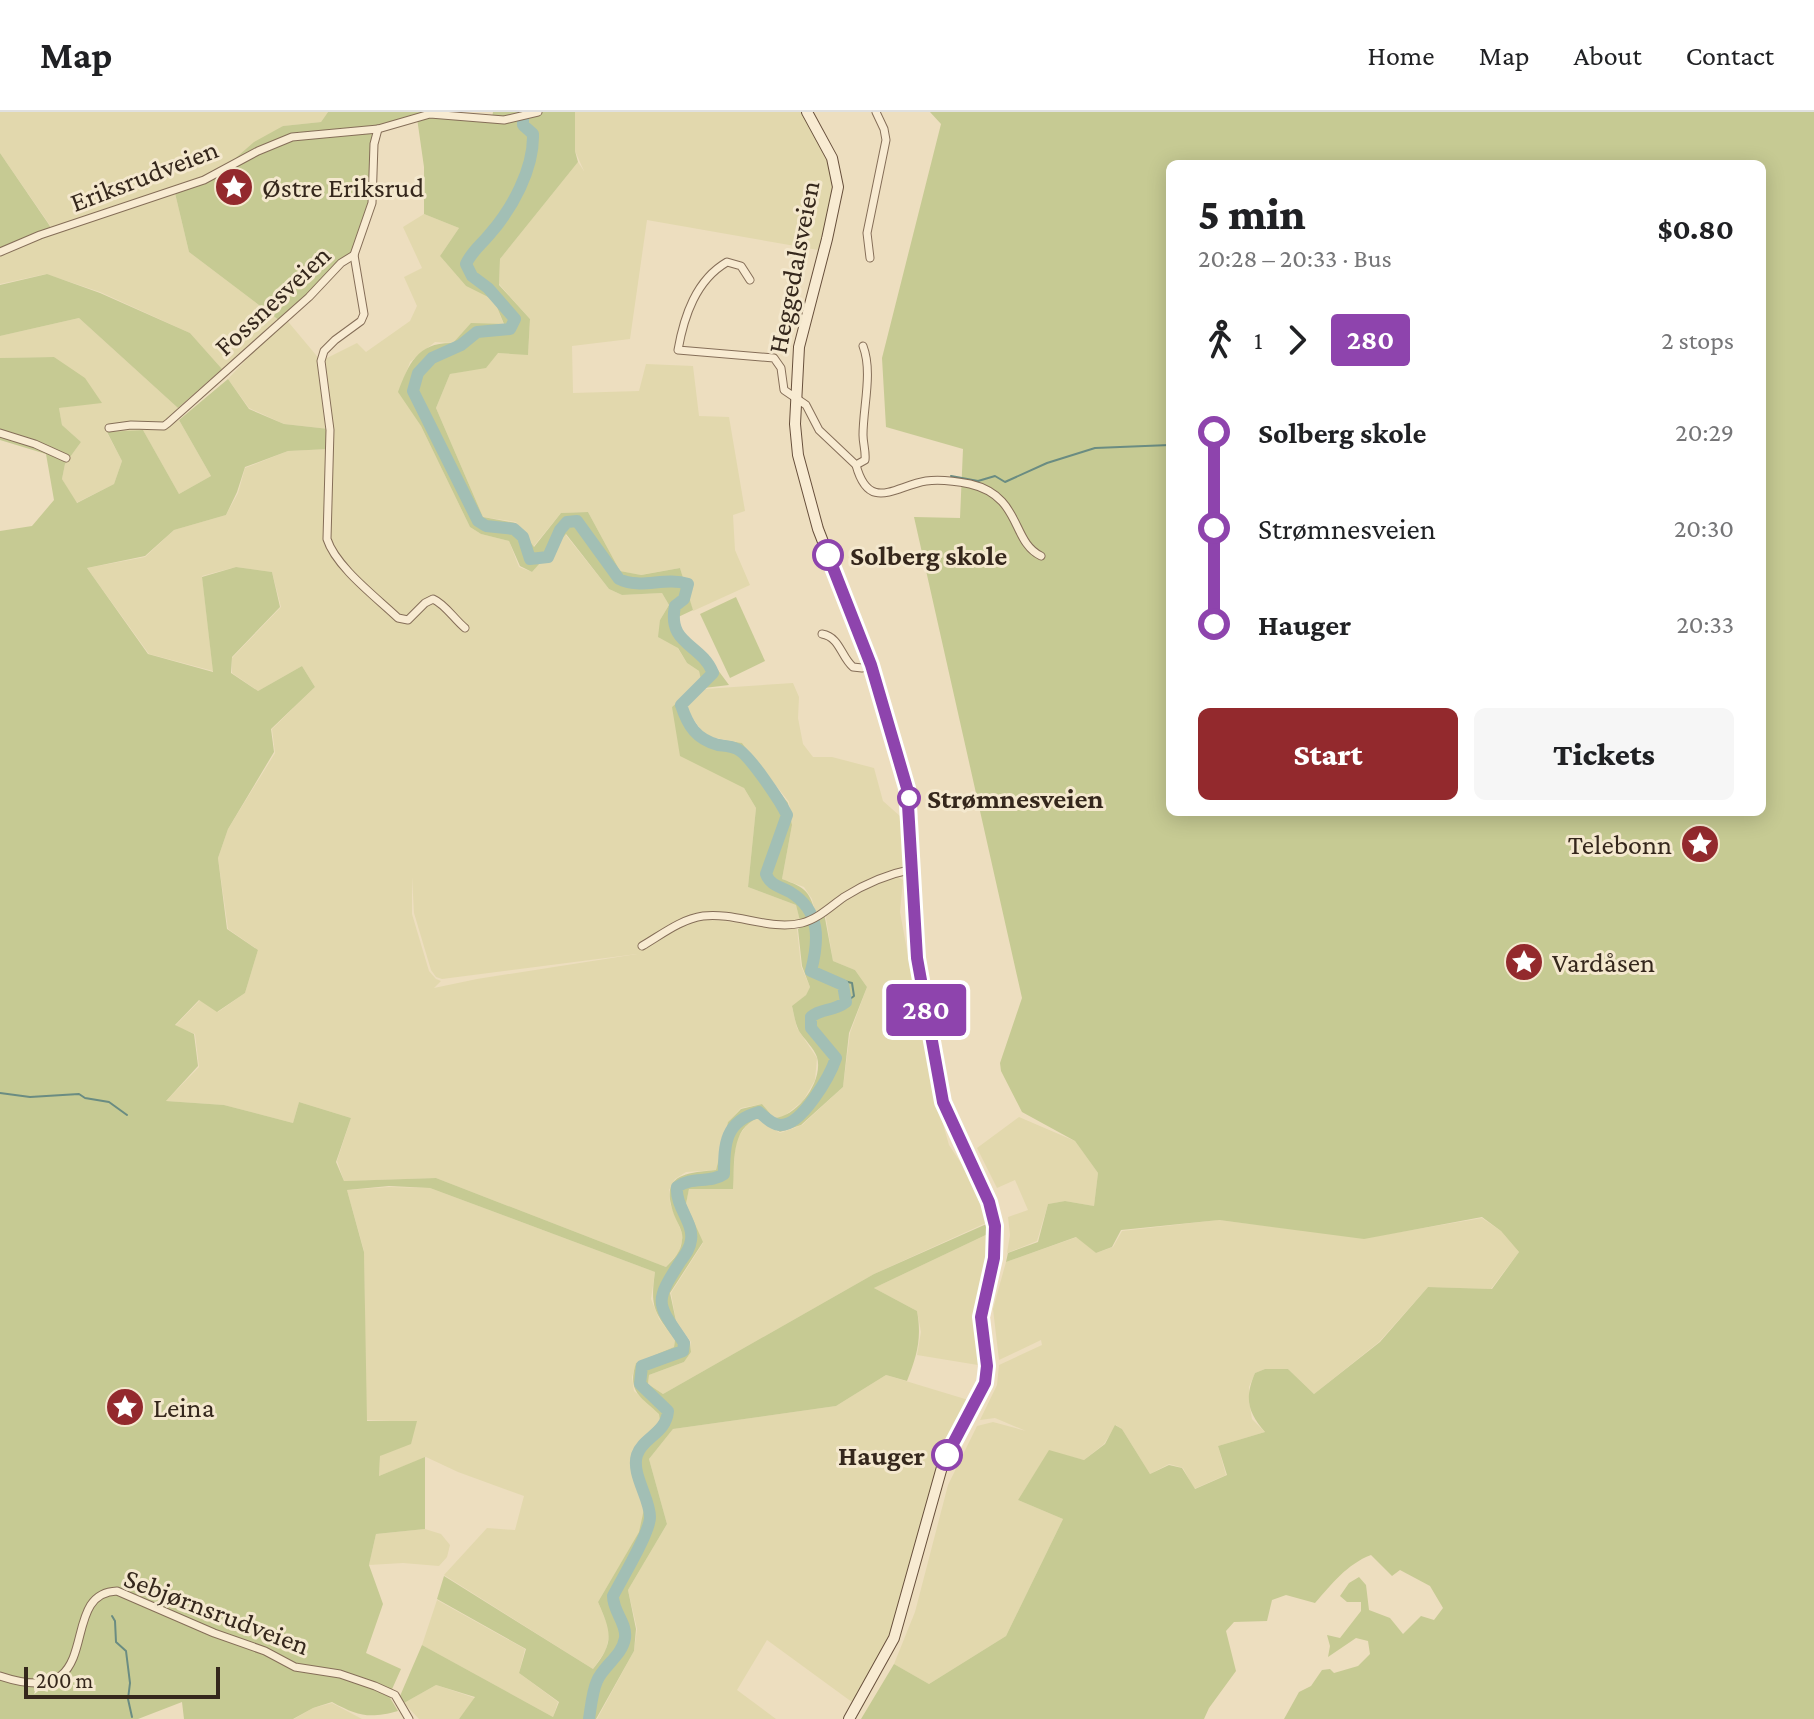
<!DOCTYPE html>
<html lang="en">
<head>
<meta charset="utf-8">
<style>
	:root { --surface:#fff; --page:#f6f6f6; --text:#202124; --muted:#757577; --line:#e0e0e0; --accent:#93292d }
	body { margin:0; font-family:"Crimson Pro",serif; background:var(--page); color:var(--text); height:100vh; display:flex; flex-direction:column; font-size:30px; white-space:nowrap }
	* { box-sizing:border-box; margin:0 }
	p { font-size:26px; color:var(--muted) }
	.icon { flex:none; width:44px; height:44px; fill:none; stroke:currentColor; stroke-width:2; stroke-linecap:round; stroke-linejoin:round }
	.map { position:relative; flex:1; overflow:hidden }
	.sheet { position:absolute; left:1166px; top:48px; width:600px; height:656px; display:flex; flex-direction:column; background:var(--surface); border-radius:12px; box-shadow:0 4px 20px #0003 }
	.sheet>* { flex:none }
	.badge { padding:0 16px; border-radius:6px; font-size:28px; line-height:52px }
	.scale { position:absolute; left:24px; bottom:20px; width:196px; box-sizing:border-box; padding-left:8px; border:4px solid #35271c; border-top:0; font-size:22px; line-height:28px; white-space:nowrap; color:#35271c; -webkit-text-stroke:6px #f4e8ce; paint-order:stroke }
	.map>.badge { position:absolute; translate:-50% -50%; box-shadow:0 0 0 4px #fff }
	.legs { display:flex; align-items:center; gap:12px; height:88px; padding:0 32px; font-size:26px }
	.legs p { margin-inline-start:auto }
	.overview { display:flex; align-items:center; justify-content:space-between; height:136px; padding:0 32px }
	h1 { font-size:44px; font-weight:800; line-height:60px }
	.button { display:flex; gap:16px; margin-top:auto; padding:16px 32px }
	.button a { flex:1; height:92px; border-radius:12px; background:var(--accent); color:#fff; font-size:32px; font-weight:800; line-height:92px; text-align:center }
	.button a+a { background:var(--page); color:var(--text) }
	ul { padding:0 32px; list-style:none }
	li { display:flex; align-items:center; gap:28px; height:96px; font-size:30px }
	li i { display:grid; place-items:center; width:12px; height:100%; margin:0 10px; background:currentColor }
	li i::after { content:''; width:20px; height:20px; margin:-10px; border:6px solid; border-radius:50%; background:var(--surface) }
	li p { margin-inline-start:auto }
	li:first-child i { background:linear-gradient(#0000 50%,currentColor 0) }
	li:last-child i { background:linear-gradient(currentColor 50%,#0000 0) }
	header { display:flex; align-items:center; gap:48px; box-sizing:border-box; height:112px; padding:0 40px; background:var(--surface); border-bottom:2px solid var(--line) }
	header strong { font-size:38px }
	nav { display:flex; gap:44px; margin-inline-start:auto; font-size:28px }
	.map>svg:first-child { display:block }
	.farmland { fill:#e2d8ad; fill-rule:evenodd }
	.green { fill:#c6ca93; fill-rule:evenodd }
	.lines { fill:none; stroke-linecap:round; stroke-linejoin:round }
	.stream { stroke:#6a8c82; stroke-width:2 }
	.river { stroke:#a2bfb5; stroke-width:12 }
	.street-casing { stroke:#856e58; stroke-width:9 }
	.secondary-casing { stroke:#674f3b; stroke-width:12 }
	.street { stroke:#f8ebd2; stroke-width:7 }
	.secondary { stroke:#f8ebd2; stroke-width:10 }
	.line-1-casing { stroke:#fff; stroke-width:18 }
	.line-1 { stroke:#8e44ad; stroke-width:12 }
	.stop-1-dot { fill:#fff; stroke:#8e44ad; stroke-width:4 }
	.labels { text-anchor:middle; stroke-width:6; stroke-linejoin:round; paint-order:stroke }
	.street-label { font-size:28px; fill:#35271c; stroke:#f4e8ce }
	.poi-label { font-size:28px; fill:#35271c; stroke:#f4e8ce; text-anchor:start }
	.stop-label { font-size:28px; font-weight:bold; fill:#35271c; stroke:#f4e8ce; text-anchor:start }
</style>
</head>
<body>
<header>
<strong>Map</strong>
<nav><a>Home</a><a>Map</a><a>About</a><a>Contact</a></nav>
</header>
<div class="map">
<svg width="1814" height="1607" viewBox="0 0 1814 1607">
	<rect width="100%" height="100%" fill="#eddebf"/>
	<!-- farmland -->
	<g class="farmland">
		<path d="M 0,0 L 328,0 L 321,10 L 283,14 L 215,64 L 54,119 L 0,41 Z"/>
		<path d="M 575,0 L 807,0 L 837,62 L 824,139 L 647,108 L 630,227 L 572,234 L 573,281 L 639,279 L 646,252 L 693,254 L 699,304 L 729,305 L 745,399 L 733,403 L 735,438 L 750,473 L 693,499 L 680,456 L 640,463 L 620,459 L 588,400 L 561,401 L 533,435 L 516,410 L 483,405 L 436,296 L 450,262 L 486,255 L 497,241 L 528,242 L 530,207 L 499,172 L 500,147 L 578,50 L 584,59 L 575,39 Z"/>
		<path d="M 175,81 L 189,140 L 280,209 L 222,257 L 190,221 L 100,180 L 46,162 L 0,172 L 0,139 Z"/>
		<path d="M 424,102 L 459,116 L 440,144 L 466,174 L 494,188 L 504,213 L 471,212 L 453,231 L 435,230 L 410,250 L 399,280 L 421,314 L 470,415 L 481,422 L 509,429 L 519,455 L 532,460 L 565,422 L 609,477 L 622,483 L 662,481 L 669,493 L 660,508 L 687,551 L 699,559 L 701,568 L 672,595 L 744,676 L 756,696 L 748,775 L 796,793 L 801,813 L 791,815 L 700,807 L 797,817 L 801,854 L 810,875 L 806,883 L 792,895 L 797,916 L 817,946 L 815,968 L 803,989 L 783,1005 L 774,1006 L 762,992 L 741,996 L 728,1010 L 716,1058 L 686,1060 L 675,1067 L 669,1078 L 670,1091 L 683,1124 L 679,1140 L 666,1155 L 436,1066 L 344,1069 L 337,1049 L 351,1006 L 299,990 L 293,1011 L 224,993 L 166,989 L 199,955 L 195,922 L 175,914 L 200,888 L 218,900 L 245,881 L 258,838 L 228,817 L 218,746 L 228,717 L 275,641 L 272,617 L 315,575 L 302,554 L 258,579 L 232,561 L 232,546 L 281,495 L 272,460 L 236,455 L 202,464 L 213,559 L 149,542 L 87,456 L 145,445 L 174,418 L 226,403 L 238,381 L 245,356 L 288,339 L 329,337 L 329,317 L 284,312 L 249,296 L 228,267 L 285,206 L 321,249 L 357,231 L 366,240 L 410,209 L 417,194 L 404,165 L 422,156 L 403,115 ZM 412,765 L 414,801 L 431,858 L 436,865 L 442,867 L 637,842 L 477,867 L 434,876 L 441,869 L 436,867 L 429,859 L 412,802 Z"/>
		<path d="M 79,206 L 178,296 L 163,313 L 179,308 L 211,364 L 179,382 L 143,318 L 107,321 L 122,349 L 114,372 L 76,391 L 62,367 L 65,352 L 81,330 L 62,313 L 59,296 L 101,290 L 54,245 L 0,246 L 0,224 Z"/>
		<path d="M 793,571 L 799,585 L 798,606 L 803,632 L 813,645 L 832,645 L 874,656 L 883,689 L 909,712 L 909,756 L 863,772 L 816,804 L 812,787 L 804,775 L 782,767 L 792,713 L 789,690 L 742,631 L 705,624 L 686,596 L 704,577 Z"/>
		<path d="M 896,764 L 903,768 L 900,800 L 932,974 L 949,1033 L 965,1057 L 988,1110 L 874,1162 L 663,1282 L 648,1272 L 649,1263 L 684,1250 L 691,1240 L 691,1230 L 676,1209 L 671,1181 L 703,1131 L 686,1092 L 689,1077 L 732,1077 L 736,1028 L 749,1010 L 758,1006 L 780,1021 L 802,1013 L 843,975 L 850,921 L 867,875 L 855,858 L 833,849 L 825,800 L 864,774 Z"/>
		<path d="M 1019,1005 L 1075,1029 L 1098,1061 L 1094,1094 L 1065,1089 L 1048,1092 L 1037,1129 L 1007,1141 L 1010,1123 L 1008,1105 L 1028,1098 L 1015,1068 L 997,1076 L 977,1036 Z"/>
		<path d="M 389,1075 L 430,1076 L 655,1160 L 651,1187 L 659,1207 L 675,1228 L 674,1235 L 636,1251 L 632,1265 L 634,1279 L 660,1302 L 660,1308 L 633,1339 L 632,1351 L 644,1397 L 640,1419 L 598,1490 L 610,1519 L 606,1538 L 593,1557 L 444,1463 L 487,1416 L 515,1418 L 524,1384 L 458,1360 L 426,1345 L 379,1364 L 380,1344 L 416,1310 L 366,1308 L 364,1139 L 347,1078 Z"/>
		<path d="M 1482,1106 L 1501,1119 L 1519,1140 L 1491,1177 L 1428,1175 L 1379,1230 L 1314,1282 L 1288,1257 L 1265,1257 L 1255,1261 L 1249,1275 L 1249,1289 L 1252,1307 L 1265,1320 L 1218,1334 L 1226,1363 L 1194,1377 L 1183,1356 L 1169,1352 L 1150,1362 L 1122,1317 L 1116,1313 L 1104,1332 L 1084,1348 L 1049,1339 L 1018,1388 L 1063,1407 L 1006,1524 L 929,1572 L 894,1552 L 915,1500 L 948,1373 L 977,1314 L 993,1310 L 1026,1319 L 995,1306 L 980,1308 L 997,1273 L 999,1253 L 1042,1233 L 1041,1228 L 999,1248 L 993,1197 L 1006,1150 L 1077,1125 L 1096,1141 L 1113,1135 L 1122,1119 L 1218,1108 L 1365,1126 Z"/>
		<path d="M 992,1120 L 990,1147 L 983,1175 L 984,1254 L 917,1243 L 921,1220 L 917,1199 L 874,1176 Z"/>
		<path d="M 886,1263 L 975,1290 L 953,1327 L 892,1526 L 856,1593 L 767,1528 L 737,1578 L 776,1607 L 597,1607 L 634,1539 L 637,1517 L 628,1478 L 667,1412 L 649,1347 L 673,1317 L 836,1294 Z"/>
		<path d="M 425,1417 L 441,1422 L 450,1433 L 447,1445 L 439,1454 L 403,1451 L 369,1453 L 376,1422 Z"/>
		<path d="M 437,1488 L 525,1537 L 519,1561 L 558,1590 L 553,1605 L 422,1533 Z"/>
		<path d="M 436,1573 L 475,1586 L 459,1607 L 419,1607 L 404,1591 Z"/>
		<path d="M 332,1591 L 362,1607 L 294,1607 L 313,1596 Z"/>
	</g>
	<!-- green -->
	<g class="green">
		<path d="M 328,0 L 454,0 L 492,6 L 493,0 L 575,0 L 575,39 L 578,50 L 500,147 L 499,173 L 530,207 L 528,243 L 498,241 L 486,256 L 450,262 L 436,296 L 483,405 L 516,411 L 534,435 L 561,401 L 588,400 L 620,459 L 641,463 L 680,456 L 693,498 L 674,507 L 674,522 L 709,546 L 729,573 L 704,576 L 685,596 L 705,625 L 742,631 L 788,691 L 792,713 L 782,767 C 806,776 810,779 816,804 L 801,813 L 796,793 L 748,775 L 756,696 L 744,676 L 680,644 L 672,595 L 701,568 L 699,559 L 687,551 L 678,536 L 658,525 L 660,508 L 669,493 L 662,481 L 622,483 L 609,477 L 566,422 L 532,460 L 520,454 L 509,429 L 481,422 L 470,415 L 421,314 L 398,280 C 409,251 418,230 453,231 L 471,211 L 504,212 L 494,188 L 466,174 L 440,144 L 459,116 L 424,102 L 424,55 L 417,6 L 377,17 L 374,80 L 354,137 L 343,151 L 280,209 L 189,140 L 175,81 L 215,64 L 254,30 L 283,14 L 321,10 Z"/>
		<path d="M 930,0 L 1814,0 L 1814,1607 L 1284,1607 L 1299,1580 L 1311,1574 L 1322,1558 L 1330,1557 L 1334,1561 L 1358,1554 L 1370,1542 L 1368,1529 L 1356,1526 L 1328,1545 L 1330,1534 L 1327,1523 L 1340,1526 L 1361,1499 L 1361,1490 L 1347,1490 L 1340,1484 L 1349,1471 L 1359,1465 L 1366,1473 L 1369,1498 L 1390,1506 L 1403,1522 L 1421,1504 L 1434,1508 L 1443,1496 L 1430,1474 L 1400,1458 L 1392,1464 L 1371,1443 C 1347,1452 1332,1472 1315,1491 L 1286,1483 L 1272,1488 L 1267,1509 L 1234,1510 L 1226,1519 L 1236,1559 L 1209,1596 L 1204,1607 L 861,1607 L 894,1552 L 929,1572 L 1006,1524 L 1063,1407 L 1018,1388 L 1049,1338 L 1084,1348 L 1105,1332 L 1115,1313 L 1122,1317 L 1150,1362 L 1169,1353 L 1182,1356 L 1195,1377 L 1227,1363 L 1218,1334 L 1265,1320 C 1248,1300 1244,1287 1255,1261 L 1265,1257 L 1288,1257 L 1314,1282 L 1380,1230 L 1428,1175 L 1492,1177 L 1519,1140 L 1501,1119 L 1482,1105 L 1364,1127 L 1219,1108 L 1121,1118 L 1112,1135 L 1096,1141 L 1076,1125 L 1006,1150 L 1008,1141 L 1038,1130 L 1048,1092 L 1065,1089 L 1094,1094 L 1098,1061 L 1075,1029 L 1022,1000 L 1001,959 L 1000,951 L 1022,886 L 914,405 L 960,406 L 963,337 L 886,315 L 882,246 L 941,12 ZM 1170,52 L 1762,52 L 1762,700 L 1170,700 Z"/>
		<path d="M 0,41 L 54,120 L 0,137 Z"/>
		<path d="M 47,162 L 100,181 L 190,221 L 222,257 L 178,296 L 79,206 L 0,224 L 0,173 Z"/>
		<path d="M 54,245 L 85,266 L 102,291 L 59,296 L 62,313 L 81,330 L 65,352 L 62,367 L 77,391 L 114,372 L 122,349 L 107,320 L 143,318 L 179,382 L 211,364 L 179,308 L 228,267 L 249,297 L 284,312 L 329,317 L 329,337 L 288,339 L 245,355 L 237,380 L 226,403 L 174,418 L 145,444 L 87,456 L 148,542 L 213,560 L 202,465 L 236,455 L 272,460 L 280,495 L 232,545 L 231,561 L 258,579 L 302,554 L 315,575 L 271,617 L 274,640 L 228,717 L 218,746 L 227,817 L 258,838 L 245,881 L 217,900 L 199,888 L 175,913 L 194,922 L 198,954 L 166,989 L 224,993 L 293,1011 L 299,990 L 351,1006 L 336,1050 L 344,1069 L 436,1066 L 666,1155 C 674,1147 681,1140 682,1128 C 684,1121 678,1112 675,1105 C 659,1064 681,1061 716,1058 L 728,1010 L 741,997 L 762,992 L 774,1006 C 797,1005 824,969 817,945 C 814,936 804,927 799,919 C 795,911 794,902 792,894 L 806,883 L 810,875 L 802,854 L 798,817 L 824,801 L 833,849 L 855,858 L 867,875 L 849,921 L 843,975 L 801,1013 L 780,1020 L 758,1006 C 730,1017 735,1051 733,1077 L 689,1077 L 686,1092 L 703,1130 L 670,1181 L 676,1209 L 690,1230 L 691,1240 L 684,1250 L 649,1263 L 648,1272 L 663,1282 L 874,1162 L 991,1110 L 992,1120 L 874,1176 L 917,1199 C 922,1226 917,1244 907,1269 L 886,1263 L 836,1294 L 673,1317 L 649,1347 L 667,1412 L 628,1478 L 636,1517 L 634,1539 L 596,1607 L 459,1607 L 475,1585 L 436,1573 L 404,1591 L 400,1584 L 422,1533 L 553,1605 L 559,1590 L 519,1561 L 526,1537 L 437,1487 L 444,1464 L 593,1557 C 615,1530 611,1520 598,1490 L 639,1420 L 644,1397 L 632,1351 L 633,1339 L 660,1308 L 659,1302 C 640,1284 627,1280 636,1251 L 674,1235 L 675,1228 C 654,1199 650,1196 655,1160 L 430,1076 L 389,1074 L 347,1078 L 364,1140 L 367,1309 L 417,1309 L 411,1332 L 380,1344 L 379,1364 L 425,1345 L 425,1417 L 376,1422 L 369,1453 L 383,1492 L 366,1541 L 401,1557 L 389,1584 L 398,1599 C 369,1607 358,1604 332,1590 L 313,1596 L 293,1607 L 184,1607 L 182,1590 L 138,1607 L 0,1607 L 0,419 L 32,414 L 54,388 L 46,342 L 0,328 L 0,246 Z"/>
		<path d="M 736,485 L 765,549 L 730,566 L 700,502 Z"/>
	</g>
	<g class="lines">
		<!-- stream -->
		<g class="stream">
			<path d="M 951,364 L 978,369 L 995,364 L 1005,370 L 1047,351 L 1095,336 L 1170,333"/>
			<path d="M 836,870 L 844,869 L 852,871 L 854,884 L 846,890"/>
			<path d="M 0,981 L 30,985 L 79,982 L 85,986 L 109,990 L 127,1003"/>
			<path d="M 112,1504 L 115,1509 L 116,1530 L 126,1539 L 130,1571 L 128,1587 L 132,1605"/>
		</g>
		<!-- river -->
		<path class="river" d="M 523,0 L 523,13 L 533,22 C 534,57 512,97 489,123 C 480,134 472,139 466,152 L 472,164 L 488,176 L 515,207 L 510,217 L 477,220 L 461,233 L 432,246 L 418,261 L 413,279 L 478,409 L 486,414 L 514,417 L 523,425 L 530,447 L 548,445 L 560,418 L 567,410 L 577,409 L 619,467 C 641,478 665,464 688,472 L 684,487 L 675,494 C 667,533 701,531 713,561 L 681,593 C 688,614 696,627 718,633 C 724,634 731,634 737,637 C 749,642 780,689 787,703 L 766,762 C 770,773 779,774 790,780 C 821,799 819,828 811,859 L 843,873 L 846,890 C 833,900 821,896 811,905 L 811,916 L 836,946 C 830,964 802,1013 781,1013 C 772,1013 765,1005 759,1000 C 725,1009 724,1032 724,1062 C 710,1072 692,1064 677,1075 C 675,1094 694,1111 691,1128 C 690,1137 685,1143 680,1150 C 653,1192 657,1191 684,1231 L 683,1239 L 642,1254 L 640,1272 L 668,1299 C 666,1322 643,1325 637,1343 C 631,1362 650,1386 650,1405 C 650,1421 621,1468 613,1484 C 613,1500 627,1511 625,1526 C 622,1544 603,1554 597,1569 C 592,1580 591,1595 589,1607"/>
		<!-- street casing -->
		<g class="street-casing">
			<g id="street">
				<path d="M 0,140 L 40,123 L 204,68 L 258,39 L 292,25 L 378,17 L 430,2 L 504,8 L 538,0"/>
				<path d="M 354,143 L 364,202 L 361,209 L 335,228 L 324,239 L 321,249 L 330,318 L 327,427 C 336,455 376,485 398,506 L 408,508 L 425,491 L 433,487 C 445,492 454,507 465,516"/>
				<path d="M 870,146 L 867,121 L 886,28 L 884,17 L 876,0"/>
				<path d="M 750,168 L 741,154 L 727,150 C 696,168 684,204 678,238 L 774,246 L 781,256 L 784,278 L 806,293 L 819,318 L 856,353 L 865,348 C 866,339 863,332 863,323 C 863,295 873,260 863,234"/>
				<path d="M 109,316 L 131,313 L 164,314 L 168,311 L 309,185 L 341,151 L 354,143 L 372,91 L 374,32 L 378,17"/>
				<path d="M 0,321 L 35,332 L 66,346"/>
				<path d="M 856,353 C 869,401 895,374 926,369 C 940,367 955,369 970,372 C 1022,384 1011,430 1041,444"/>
				<path d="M 822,522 C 840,525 841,545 853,555 L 862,556 L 871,553"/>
				<path d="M 642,834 C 661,823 681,807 703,804 C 736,800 770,819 802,811 C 818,807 831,794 844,785 C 866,771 888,762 913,757"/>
				<path d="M 0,1564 C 111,1601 54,1481 117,1479 L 214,1521 L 265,1539 L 295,1555 L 340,1562 L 375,1574 L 395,1583 L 409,1607"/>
			</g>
		</g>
		<!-- secondary casing -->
		<g class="secondary-casing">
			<path id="secondary" d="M 807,0 L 832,46 L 838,75 L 827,127 L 799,235 L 795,312 L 798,343 L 818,417 L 871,553 L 904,662 L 911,704 L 917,846 L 939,975 L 948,1005 L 989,1091 L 996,1124 L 994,1146 L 981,1205 L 987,1254 L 985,1271 L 942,1355 L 894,1526 L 849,1607"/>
		</g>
		<!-- street -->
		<use href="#street" class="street"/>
		<!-- secondary -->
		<use href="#secondary" class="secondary"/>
	</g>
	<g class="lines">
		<!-- line-1 casing -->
		<g class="line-1-casing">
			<path id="line-1" d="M 828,443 L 871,553 L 907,676 L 917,846 L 943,990 L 989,1090 L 995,1114 L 994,1146 L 981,1205 L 987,1254 L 985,1271 L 947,1343"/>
		</g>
		<!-- line-1 -->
		<use href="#line-1" class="line-1"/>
	</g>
	<!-- icons -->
	<defs>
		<g id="sight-disc" transform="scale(2)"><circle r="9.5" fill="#93292d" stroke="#f4e8ce"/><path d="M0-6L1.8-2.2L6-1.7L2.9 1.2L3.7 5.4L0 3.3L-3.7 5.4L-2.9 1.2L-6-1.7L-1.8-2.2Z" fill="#fff"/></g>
	</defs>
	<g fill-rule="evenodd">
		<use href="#sight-disc" x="234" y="75"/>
		<use href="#sight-disc" x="1700" y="732"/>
		<use href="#sight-disc" x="1524" y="850"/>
		<use href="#sight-disc" x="125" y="1295"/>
	</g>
	<!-- markers -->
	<g class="stop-1-dot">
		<circle cx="828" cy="443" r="14"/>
		<circle cx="909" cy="686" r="10"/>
		<circle cx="947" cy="1343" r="14"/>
	</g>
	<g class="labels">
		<!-- street labels -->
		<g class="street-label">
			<text transform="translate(144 63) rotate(-21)" y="10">Eriksrudveien</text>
			<text transform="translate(793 155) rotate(-79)" y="10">Heggedalsveien</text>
			<text transform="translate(272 188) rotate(-43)" y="10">Fossnesveien</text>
			<text transform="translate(217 1499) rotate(21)" y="10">Sebjørnsrudveien</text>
		</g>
		<!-- poi labels -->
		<g class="poi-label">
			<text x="262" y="85">Østre Eriksrud</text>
			<text x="1672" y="742" text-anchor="end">Telebonn</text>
			<text x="1552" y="860">Vardåsen</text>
			<text x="153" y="1305">Leina</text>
		</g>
		<!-- stop labels -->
		<g class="stop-label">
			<text x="850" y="453">Solberg skole</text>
			<text x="927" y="696">Strømnesveien</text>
			<text x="925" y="1353" text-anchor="end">Hauger</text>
		</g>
	</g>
</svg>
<div class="scale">200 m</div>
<b class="badge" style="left:926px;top:898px;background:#8e44ad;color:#fff">280</b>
<section class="sheet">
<div class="overview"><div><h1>5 min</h1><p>20:28 – 20:33 · Bus</p></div><b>$0.80</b></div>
<div class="legs"><svg class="icon" aria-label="walk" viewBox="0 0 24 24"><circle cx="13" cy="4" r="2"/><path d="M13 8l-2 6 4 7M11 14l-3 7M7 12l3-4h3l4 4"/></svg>1<svg class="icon" aria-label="forward" viewBox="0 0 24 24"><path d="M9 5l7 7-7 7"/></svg><b class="badge" style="background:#8e44ad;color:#fff">280</b><p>2 stops</p></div>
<ul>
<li><i style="color:#8e44ad"></i><b>Solberg skole</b><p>20:29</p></li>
<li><i style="color:#8e44ad"></i><span>Strømnesveien</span><p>20:30</p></li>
<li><i style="color:#8e44ad"></i><b>Hauger</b><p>20:33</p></li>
</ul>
<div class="button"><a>Start</a><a>Tickets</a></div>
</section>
</div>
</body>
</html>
